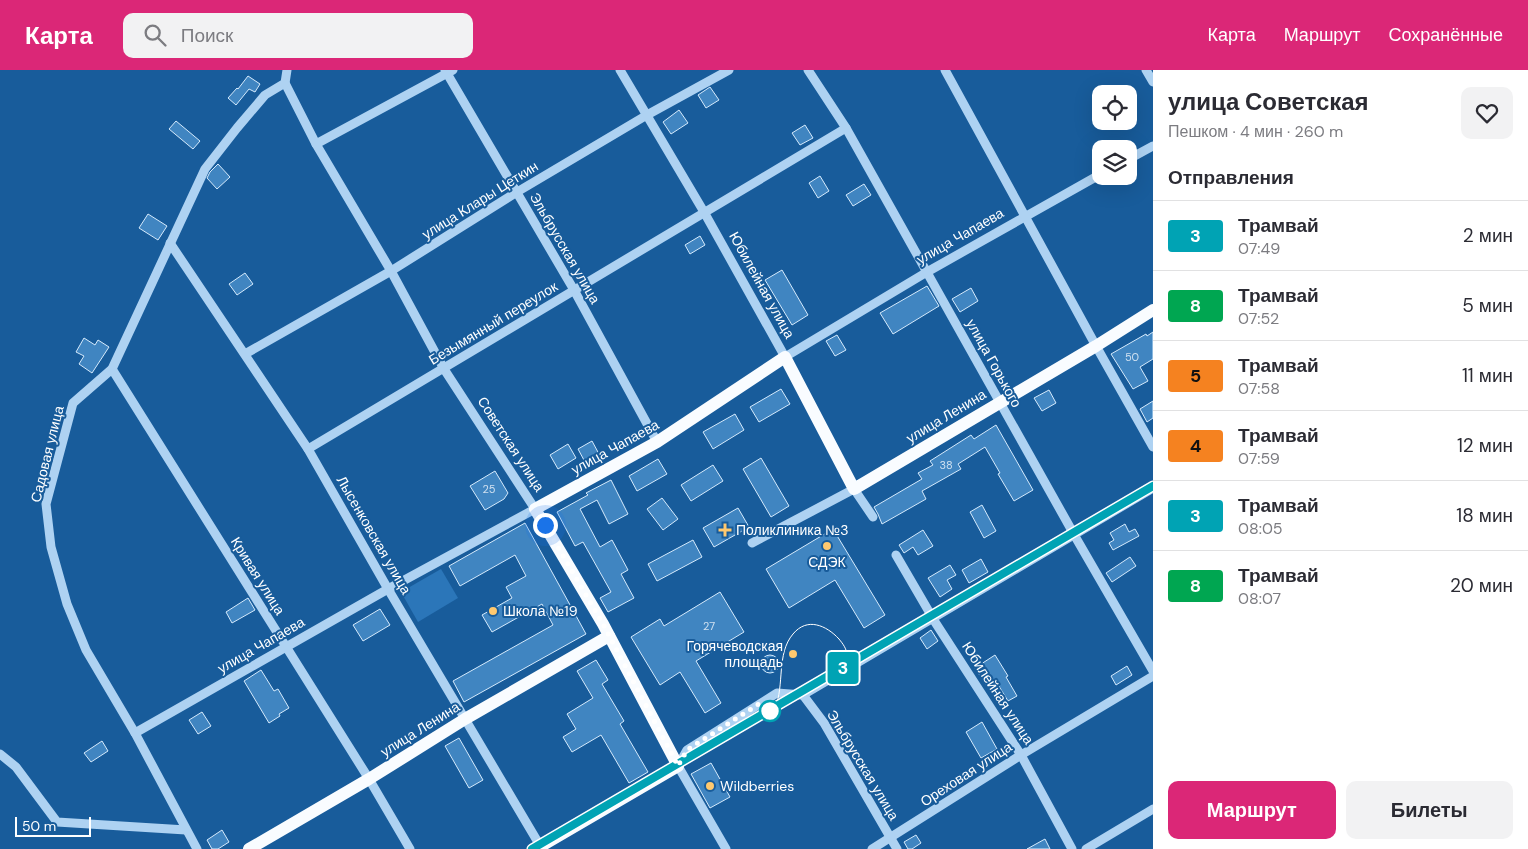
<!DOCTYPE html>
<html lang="ru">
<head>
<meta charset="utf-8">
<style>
	:root { --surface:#fff; --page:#f2f2f3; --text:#2b2b33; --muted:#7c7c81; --line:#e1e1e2; --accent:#db2777 }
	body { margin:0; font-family:"DM Sans",sans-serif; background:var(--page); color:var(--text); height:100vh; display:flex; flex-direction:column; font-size:19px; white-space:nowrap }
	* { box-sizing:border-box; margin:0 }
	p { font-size:16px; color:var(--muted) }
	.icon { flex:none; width:28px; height:28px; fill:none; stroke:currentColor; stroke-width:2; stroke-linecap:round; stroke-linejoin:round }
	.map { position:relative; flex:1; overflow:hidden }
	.details { display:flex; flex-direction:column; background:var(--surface); width:375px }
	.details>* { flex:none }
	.badge { padding:0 10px; border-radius:4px; font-size:18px; line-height:32px }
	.buttons { position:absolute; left:1092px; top:15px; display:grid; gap:10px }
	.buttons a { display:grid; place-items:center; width:45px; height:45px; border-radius:10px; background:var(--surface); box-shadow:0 5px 20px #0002; font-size:25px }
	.scale { position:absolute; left:15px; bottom:12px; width:76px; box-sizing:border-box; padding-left:5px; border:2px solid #fff; border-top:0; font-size:14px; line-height:18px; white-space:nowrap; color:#fff; -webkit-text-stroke:4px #185c9b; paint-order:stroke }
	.you { position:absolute; width:25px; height:25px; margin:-12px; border:4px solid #fff; border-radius:50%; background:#1a73e8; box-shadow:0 0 0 8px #1a73e833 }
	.map>.badge { position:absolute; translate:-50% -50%; box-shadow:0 0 0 2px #fff }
	h2 { padding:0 15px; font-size:19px; line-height:45px }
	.round { display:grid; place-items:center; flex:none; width:52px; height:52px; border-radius:10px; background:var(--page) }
	.head { display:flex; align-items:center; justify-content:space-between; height:85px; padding:0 15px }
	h1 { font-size:24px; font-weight:800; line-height:38px }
	.cta { display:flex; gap:10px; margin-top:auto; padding:10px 15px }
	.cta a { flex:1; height:58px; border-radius:10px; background:var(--accent); color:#fff; font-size:20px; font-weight:800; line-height:58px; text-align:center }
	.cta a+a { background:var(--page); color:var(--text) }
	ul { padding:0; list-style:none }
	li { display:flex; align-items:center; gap:15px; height:70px; padding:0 15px; border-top:1px solid var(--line) }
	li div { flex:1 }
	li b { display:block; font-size:19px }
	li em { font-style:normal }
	li .badge { min-width:55px; font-weight:700; text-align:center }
	header { display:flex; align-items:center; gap:30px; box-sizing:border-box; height:70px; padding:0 25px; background:var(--accent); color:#fff }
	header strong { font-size:24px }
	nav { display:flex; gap:28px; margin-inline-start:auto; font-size:18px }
	.search { width:350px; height:45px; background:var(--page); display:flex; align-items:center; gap:12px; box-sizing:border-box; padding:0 18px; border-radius:10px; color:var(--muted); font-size:19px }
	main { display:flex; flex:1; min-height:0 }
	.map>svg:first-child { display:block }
	.green { fill:#2b76b9 }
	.building { fill:#4085c1; stroke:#d5eafc }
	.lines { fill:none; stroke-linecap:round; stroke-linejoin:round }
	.minor { stroke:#aed2f2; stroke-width:9 }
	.major { stroke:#f9fcff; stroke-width:12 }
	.tram { stroke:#fff; stroke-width:1 }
	.line-casing { stroke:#fff; stroke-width:11 }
	.line { stroke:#00a3b4; stroke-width:8 }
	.walk { stroke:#fff; stroke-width:5; stroke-dasharray:0 9 }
	.poi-dot { fill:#ffc96f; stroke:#185c9b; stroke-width:2 }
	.stop-dot { fill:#fff; stroke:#00a3b4; stroke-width:2.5 }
	.labels { text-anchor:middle; stroke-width:4; stroke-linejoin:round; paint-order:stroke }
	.number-label { font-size:11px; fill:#cfe0f0 }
	.street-label { font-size:14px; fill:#fff; stroke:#185c9b }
	.poi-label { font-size:14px; fill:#fff; stroke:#185c9b; text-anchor:start }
</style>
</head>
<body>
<header>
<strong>Карта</strong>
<div class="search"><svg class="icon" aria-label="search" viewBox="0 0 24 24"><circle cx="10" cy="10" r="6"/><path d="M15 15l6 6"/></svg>Поиск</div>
<nav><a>Карта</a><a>Маршрут</a><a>Сохранённые</a></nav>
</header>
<main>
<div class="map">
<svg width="1153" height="779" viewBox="0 0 1153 779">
	<rect width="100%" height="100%" fill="#185c9b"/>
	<!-- green -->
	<path class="green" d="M 441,499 L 458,528 L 418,552 L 401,522 Z"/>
	<!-- building -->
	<g class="building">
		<path d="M 248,6 L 260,14 L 255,22 L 249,19 L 236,35 L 228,28 L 237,18 L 238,19 Z"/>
		<path d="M 710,17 L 719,30 L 706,38 L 698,25 Z"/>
		<path d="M 679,40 L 688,53 L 671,64 L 663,52 Z"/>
		<path d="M 176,51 L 200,71 L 193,79 L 169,59 Z"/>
		<path d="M 805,55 L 813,68 L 800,75 L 792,63 Z"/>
		<path d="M 218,94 L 230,107 L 217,119 L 207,108 L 210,102 Z"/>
		<path d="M 820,106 L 829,121 L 818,128 L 809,113 Z"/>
		<path d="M 864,114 L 871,125 L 853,136 L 846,125 Z"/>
		<path d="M 148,144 L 167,156 L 158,170 L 139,158 Z"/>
		<path d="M 700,166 L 705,175 L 690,184 L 685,175 Z"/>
		<path d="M 782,200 L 808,245 L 792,255 L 765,210 Z"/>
		<path d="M 245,203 L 253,214 L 237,225 L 229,214 Z"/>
		<path d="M 927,216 L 939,236 L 893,264 L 880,243 Z"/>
		<path d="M 971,218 L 978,231 L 960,242 L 952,229 Z"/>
		<path d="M 1153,262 L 1153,289 L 1140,297 L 1148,311 L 1133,319 L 1111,284 L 1146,264 L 1147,266 Z"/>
		<path d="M 837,265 L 846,280 L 835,286 L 826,271 Z"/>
		<path d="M 84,268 L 95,275 L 98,270 L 109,277 L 92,303 L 79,294 L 84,286 L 76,282 Z"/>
		<path d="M 781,319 L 790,334 L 759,352 L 750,337 Z"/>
		<path d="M 1049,320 L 1056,333 L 1042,341 L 1034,328 Z"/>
		<path d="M 1153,331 L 1153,348 L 1147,352 L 1140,339 Z"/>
		<path d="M 735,344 L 744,360 L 713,379 L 703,362 Z"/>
		<path d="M 996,355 L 1033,420 L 1014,431 L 998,404 L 1000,403 L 985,377 L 958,394 L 961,399 L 922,421 L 926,429 L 882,454 L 878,444 L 874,437 L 922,409 L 918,403 L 933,395 L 930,391 L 971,365 L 974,369 Z"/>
		<path d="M 592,371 L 599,384 L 585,392 L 578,379 Z"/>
		<path d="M 568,374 L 576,388 L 558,399 L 550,385 Z"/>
		<path d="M 761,388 L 789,436 L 771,447 L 743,399 Z"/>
		<path d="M 658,389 L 667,404 L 637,421 L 629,406 Z"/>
		<path d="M 713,395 L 723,411 L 691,431 L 681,415 Z"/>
		<path d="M 495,401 L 508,423 L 504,429 L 485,440 L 470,416 Z"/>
		<path d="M 611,410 L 628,444 L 609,454 L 597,430 L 580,439 L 600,477 L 612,470 L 628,500 L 621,504 L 634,528 L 608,542 L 600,528 L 611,522 L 583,472 L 575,476 L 557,442 L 588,425 L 586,423 Z"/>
		<path d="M 662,428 L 678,449 L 663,460 L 647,439 Z"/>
		<path d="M 982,435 L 996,461 L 984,468 L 970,442 Z"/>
		<path d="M 738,438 L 749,457 L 714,477 L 703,458 Z"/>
		<path d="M 525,453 L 586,564 L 464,632 L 453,611 L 553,555 L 542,534 L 492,562 L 482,545 L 512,528 L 506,517 L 526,506 L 515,485 L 460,516 L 449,496 Z"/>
		<path d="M 1125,454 L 1129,462 L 1135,459 L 1139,466 L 1113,480 L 1109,473 L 1114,470 L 1110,463 Z"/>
		<path d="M 833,459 L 885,545 L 864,558 L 835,510 L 789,538 L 766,499 Z"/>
		<path d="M 923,460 L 933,476 L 918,485 L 913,477 L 904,483 L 899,475 Z"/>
		<path d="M 693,470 L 702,487 L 657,511 L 648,494 Z"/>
		<path d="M 1130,487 L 1136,496 L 1112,512 L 1106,503 Z"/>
		<path d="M 981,489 L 988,502 L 969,513 L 962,500 Z"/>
		<path d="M 950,495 L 956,505 L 947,510 L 952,519 L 940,527 L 928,508 Z"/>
		<path d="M 720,522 L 744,562 L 696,591 L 721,633 L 705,643 L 680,602 L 660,615 L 631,567 L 660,549 L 664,556 Z"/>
		<path d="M 248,528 L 255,540 L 232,553 L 226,542 Z"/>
		<path d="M 380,539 L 390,555 L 363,571 L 353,555 Z"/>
		<path d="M 931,560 L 938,571 L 927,579 L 920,568 Z"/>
		<path d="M 995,585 L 1008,606 L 1006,607 L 1017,626 L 1008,631 L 997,613 L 988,618 L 975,598 Z"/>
		<circle cx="770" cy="594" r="9"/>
		<path d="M 596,590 L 608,610 L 602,614 L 624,651 L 620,654 L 648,702 L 629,713 L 601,665 L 572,682 L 563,667 L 576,659 L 567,644 L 593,628 L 577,601 Z"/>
		<path d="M 1127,596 L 1132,605 L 1116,615 L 1111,606 Z"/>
		<path d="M 261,600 L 274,621 L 278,619 L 289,638 L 279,644 L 280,646 L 269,653 L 244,611 Z"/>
		<path d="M 202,642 L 211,656 L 198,664 L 189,650 Z"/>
		<path d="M 982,652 L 997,679 L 981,688 L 966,662 Z"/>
		<path d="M 459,668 L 483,710 L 469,718 L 445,676 Z"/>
		<path d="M 102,671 L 108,681 L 91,692 L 84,683 Z"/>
		<path d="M 711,693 L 730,727 L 710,738 L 691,704 Z"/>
		<path d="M 222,760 L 229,772 L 218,779 L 212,779 L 207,770 Z"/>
		<path d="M 916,765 L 921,773 L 912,779 L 908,779 L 904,772 Z"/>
		<path d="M 1045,769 L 1050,779 L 1027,779 Z"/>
	</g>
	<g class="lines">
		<!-- minor -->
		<g class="minor">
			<path d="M 445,0 L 574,220 L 657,372"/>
			<path d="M 620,0 L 704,142 L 785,287 L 927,202 L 1101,104"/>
			<path d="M 808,0 L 846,58 L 1076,468 L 1153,601"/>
			<path d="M 945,0 L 1096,276 L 1153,377"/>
			<path d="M 1146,0 L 1153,12"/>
			<path d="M 316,74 L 453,0"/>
			<path d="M 1129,89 L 1153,76"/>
			<path d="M 170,173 L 308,379 L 388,519 L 542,779"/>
			<path d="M 245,284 L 391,201 L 517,122 L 647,45 L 729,0"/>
			<path d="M 112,299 L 369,709 L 410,779"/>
			<path d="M 308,379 L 846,58"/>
			<path d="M 752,473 L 854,419 L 873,447"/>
			<path d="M 896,485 L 935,552 L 1021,685 L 1072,779"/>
			<path d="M 803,625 L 824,653 L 897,779"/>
			<path d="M 135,663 L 388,519 L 535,439 L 444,299 L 391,201 L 316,74 L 285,13"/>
			<path d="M 0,684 L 16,697 L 57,752 L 186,760"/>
			<path d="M 197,779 L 135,663 L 86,580 L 67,534 L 51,477 L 46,434 L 73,333 L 112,299 L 205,99 L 237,58 L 265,25 L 285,13 L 287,0"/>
			<path d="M 726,779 L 678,696 L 687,680 L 777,623 L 803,625 L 1153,418"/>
			<path d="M 872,779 L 1021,685 L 1153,606"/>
			<path d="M 1086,779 L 1153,739"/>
		</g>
		<!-- major -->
		<g class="major">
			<path d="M 249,779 L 369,709 L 465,649 L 609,566"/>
			<path d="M 536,779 L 678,696 L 603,554 L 535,439 L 657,372 L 785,287 L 854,419 L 1096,276 L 1153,240"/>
		</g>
		<!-- tram -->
		<g class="tram">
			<path d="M 775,638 C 785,615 776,584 793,564 C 807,547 826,555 839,569 C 843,574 847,579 847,586 C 846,591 843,596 841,600"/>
			<path d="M 532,779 L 1153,416"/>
		</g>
	</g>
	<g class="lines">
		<!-- line casing -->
		<g class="line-casing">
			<path id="line" d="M 532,779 L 1153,416"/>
		</g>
		<!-- line -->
		<use href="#line" class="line"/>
		<!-- walk -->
		<path class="walk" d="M 545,455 L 603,554 L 678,696 L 687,680 L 762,632 L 770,641"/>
	</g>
	<!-- markers -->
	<g class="poi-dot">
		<path d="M722.5 452.5h5v5h5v5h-5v5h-5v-5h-5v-5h5z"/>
		<circle cx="827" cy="476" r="5"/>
		<circle cx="493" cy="541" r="5"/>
		<circle cx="793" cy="584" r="5"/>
		<circle cx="710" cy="716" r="5"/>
	</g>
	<circle class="stop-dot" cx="770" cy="641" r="10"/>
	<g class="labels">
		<!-- number labels -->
		<g class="number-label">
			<text x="1132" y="291">50</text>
			<text x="946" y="399">38</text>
			<text x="489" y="423">25</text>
			<text x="709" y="560">27</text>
		</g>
		<!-- street labels -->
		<g class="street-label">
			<text transform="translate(480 130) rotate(-32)" y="5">улица Клары Цеткин</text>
			<text transform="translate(960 166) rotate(-30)" y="5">улица Чапаева</text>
			<text transform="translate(565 178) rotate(60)" y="5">Эльбрусская улица</text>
			<text transform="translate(762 215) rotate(61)" y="5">Юбилейная улица</text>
			<text transform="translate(493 253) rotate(-31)" y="5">Безымянный переулок</text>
			<text transform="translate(994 293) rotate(61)" y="5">улица Горького</text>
			<text transform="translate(946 346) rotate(-31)" y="5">улица Ленина</text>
			<text transform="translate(511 374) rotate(57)" y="5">Советская улица</text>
			<text transform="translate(615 377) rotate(-29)" y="5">улица Чапаева</text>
			<text transform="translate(47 384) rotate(-76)" y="5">Садовая улица</text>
			<text transform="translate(374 465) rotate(60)" y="5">Лысенковская улица</text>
			<text transform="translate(258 506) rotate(58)" y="5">Кривая улица</text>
			<text transform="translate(261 575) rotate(-30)" y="5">улица Чапаева</text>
			<text transform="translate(998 623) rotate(57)" y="5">Юбилейная улица</text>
			<text transform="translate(420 659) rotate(-32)" y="5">улица Ленина</text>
			<text transform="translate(863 695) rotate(59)" y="5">Эльбрусская улица</text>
			<text transform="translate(966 704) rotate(-33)" y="5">Ореховая улица</text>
		</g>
		<!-- poi labels -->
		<g class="poi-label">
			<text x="736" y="465">Поликлиника №3</text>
			<text x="827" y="497" text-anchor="middle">СДЭК</text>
			<text x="503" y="546">Школа №19</text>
			<text x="783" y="581" text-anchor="end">Горячеводская<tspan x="783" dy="16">площадь</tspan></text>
			<text x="720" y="721">Wildberries</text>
		</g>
	</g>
</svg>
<div class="buttons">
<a><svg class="icon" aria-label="locate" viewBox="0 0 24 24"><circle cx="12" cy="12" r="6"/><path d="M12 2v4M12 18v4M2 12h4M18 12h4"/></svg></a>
<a><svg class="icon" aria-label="layers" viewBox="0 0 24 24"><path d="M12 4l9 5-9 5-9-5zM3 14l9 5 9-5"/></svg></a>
</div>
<div class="scale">50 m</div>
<div class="you" style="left:545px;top:455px"></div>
<b class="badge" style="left:843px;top:598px;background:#00a3b4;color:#fff">3</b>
</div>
<section class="details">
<div class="head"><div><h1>улица Советская</h1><p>Пешком · 4 мин · 260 m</p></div><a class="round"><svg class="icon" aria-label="heart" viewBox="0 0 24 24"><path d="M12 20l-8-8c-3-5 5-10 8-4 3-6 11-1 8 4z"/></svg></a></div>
<h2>Отправления</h2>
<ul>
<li><span class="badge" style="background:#00a3b4;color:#fff">3</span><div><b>Трамвай</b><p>07:49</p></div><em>2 мин</em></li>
<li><span class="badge" style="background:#00a651;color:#fff">8</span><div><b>Трамвай</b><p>07:52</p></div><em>5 мин</em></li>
<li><span class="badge" style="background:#f58220;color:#111">5</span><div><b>Трамвай</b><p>07:58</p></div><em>11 мин</em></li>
<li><span class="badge" style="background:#f58220;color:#111">4</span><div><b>Трамвай</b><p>07:59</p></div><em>12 мин</em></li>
<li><span class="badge" style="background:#00a3b4;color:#fff">3</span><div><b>Трамвай</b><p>08:05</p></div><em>18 мин</em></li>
<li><span class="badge" style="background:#00a651;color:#fff">8</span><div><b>Трамвай</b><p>08:07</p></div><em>20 мин</em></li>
</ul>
<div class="cta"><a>Маршрут</a><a>Билеты</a></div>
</section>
</main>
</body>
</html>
